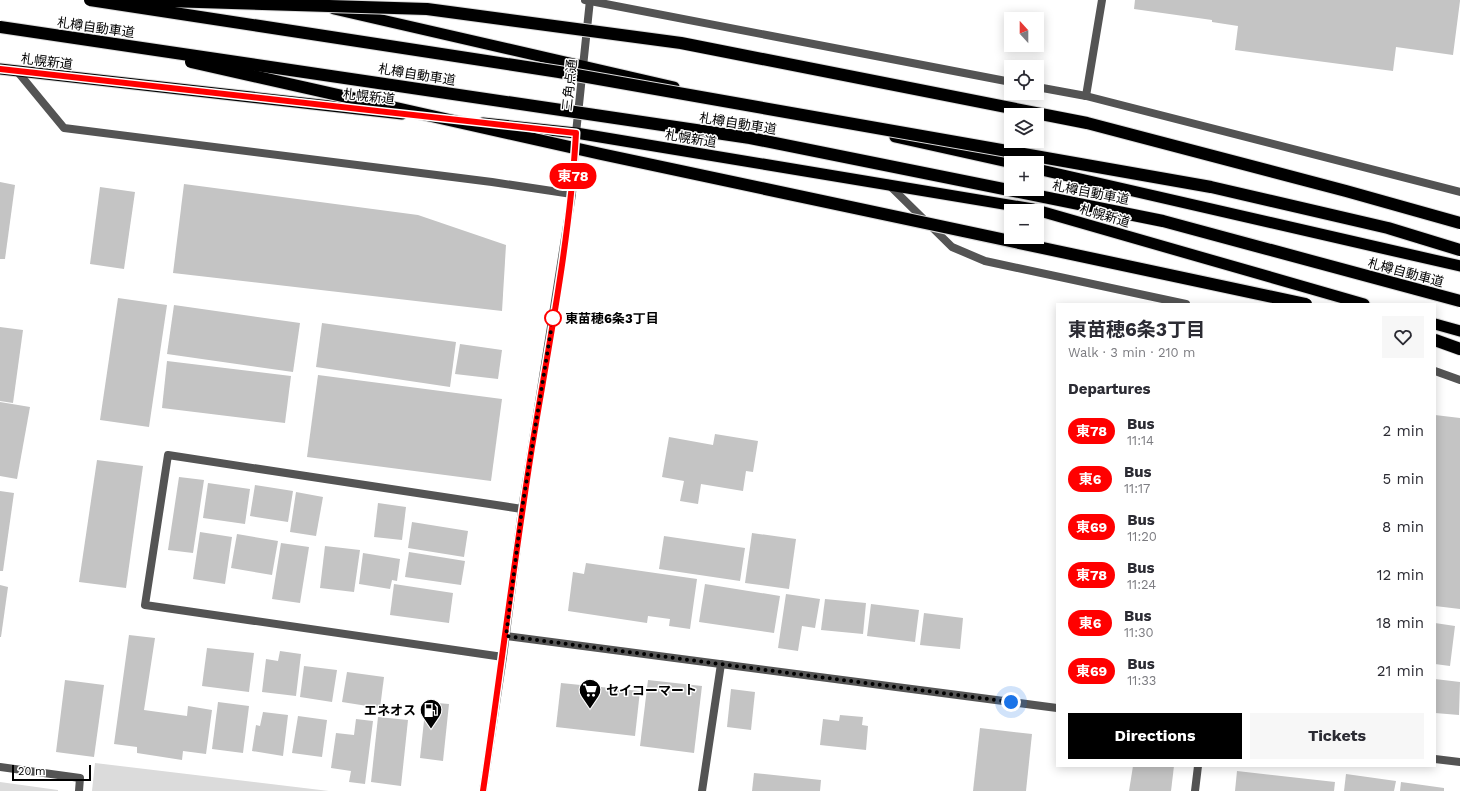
<!DOCTYPE html>
<html lang="en">
<head>
<meta charset="utf-8">
<style>
	:root { --surface:#fff; --page:#f7f7f7; --text:#2b2b33; --muted:#7c7c81; --accent:#000 }
	body { margin:0; font-family:"Work Sans","Noto Sans JP",sans-serif; background:var(--page); color:var(--text); height:100vh; display:flex; flex-direction:column; font-size:15px; white-space:nowrap }
	* { box-sizing:border-box; margin:0 }
	p { font-size:13px; color:var(--muted) }
	.icon { flex:none; width:22px; height:22px; fill:none; stroke:currentColor; stroke-width:2; stroke-linecap:round; stroke-linejoin:round }
	.map { position:relative; flex:1; overflow:hidden }
	.drawer { position:absolute; left:1056px; top:303px; width:380px; height:464px; display:flex; flex-direction:column; background:var(--surface); border-radius:0px; box-shadow:0 2px 10px #0003 }
	.drawer>* { flex:none }
	.badge { padding:0 8px; border-radius:13px; font-size:14px; line-height:26px }
	.needle { width:26px; rotate:339deg }
	.buttons { position:absolute; left:1004px; top:12px; display:grid; gap:8px }
	.buttons a { display:grid; place-items:center; width:40px; height:40px; border-radius:0px; background:var(--surface); box-shadow:0 2px 10px #0003; font-size:20px }
	.scale { position:absolute; left:12px; bottom:10px; width:79px; box-sizing:border-box; padding-left:4px; border:2px solid #000; border-top:0; font-size:11px; line-height:14px; white-space:nowrap; color:#000; -webkit-text-stroke:3px #fff; paint-order:stroke }
	.you { position:absolute; width:20px; height:20px; margin:-10px; border:3px solid #fff; border-radius:50%; background:#1a73e8; box-shadow:0 0 0 6px #1a73e833 }
	.map>.badge { position:absolute; translate:-50% -50%; box-shadow:0 0 0 2px #fff }
	h2 { padding:0 12px; font-size:15px; line-height:36px }
	.round { display:grid; place-items:center; flex:none; width:42px; height:42px; border-radius:0px; background:var(--page) }
	.summary { display:flex; align-items:center; justify-content:space-between; height:68px; padding:0 12px }
	h1 { font-size:19px; font-weight:700; line-height:30px }
	.primary-button { display:flex; gap:8px; margin-top:auto; padding:8px 12px }
	.primary-button a { flex:1; height:46px; border-radius:0px; background:var(--accent); color:#fff; font-size:16px; font-weight:700; line-height:46px; text-align:center }
	.primary-button a+a { background:var(--page); color:var(--text) }
	ul { padding:0; list-style:none }
	li { display:flex; align-items:center; gap:12px; height:48px; padding:0 12px }
	li div { flex:1 }
	li b { display:block; font-size:15px }
	li em { font-style:normal }
	li .badge { min-width:44px; font-weight:700; text-align:center }
	.map>svg:first-child { display:block }
	.green { fill:#dbdbdb }
	.building { fill:#c4c4c4 }
	.lines { fill:none; stroke-linecap:round; stroke-linejoin:round }
	.trunk-casing { stroke:#dbdbdb; stroke-width:13 }
	.motorway-casing { stroke:#dbdbdb; stroke-width:14 }
	.minor { stroke:#545454; stroke-width:8 }
	.tertiary { stroke:#545454; stroke-width:8 }
	.trunk { stroke:#000; stroke-width:11 }
	.motorway { stroke:#000; stroke-width:12 }
	.motorway-bridge-casing { stroke:#dbdbdb; stroke-width:14; stroke-linecap:butt }
	.motorway-bridge { stroke:#000; stroke-width:12 }
	.line-casing { stroke:#fff; stroke-width:9 }
	.line { stroke:#f00; stroke-width:6 }
	.walk { stroke:#000; stroke-width:4; stroke-dasharray:0 7.2 }
	.stop-dot { fill:#fff; stroke:#f00; stroke-width:2 }
	.labels { text-anchor:middle; stroke-width:3; stroke-linejoin:round; paint-order:stroke }
	.street-label { font-size:13px; fill:#000; stroke:#fff }
	.stop-label { font-size:13px; font-weight:bold; fill:#000; stroke:#fff; text-anchor:start }
	.poi-label { font-size:13px; font-weight:bold; fill:#000; stroke:#fff; text-anchor:start }
</style>
</head>
<body>
<div class="map">
<svg width="1460" height="791" viewBox="0 0 1460 791">
	<rect width="100%" height="100%" fill="#fff"/>
	<!-- green -->
	<g class="green">
		<path d="M 95,763 L 329,791 L 92,791 Z"/>
		<path d="M 0,782 L 58,790 L 58,791 L 0,791 Z"/>
	</g>
	<!-- building -->
	<g class="building">
		<path d="M 1135,0 L 1460,0 L 1460,1 L 1453,55 L 1396,47 L 1393,71 L 1235,50 L 1238,26 L 1212,22 L 1212,20 L 1134,9 Z"/>
		<path d="M 0,182 L 15,185 L 5,259 L 0,259 Z"/>
		<path d="M 184,184 L 418,215 L 506,245 L 502,311 L 173,273 Z"/>
		<path d="M 100,187 L 135,192 L 124,269 L 90,264 Z"/>
		<path d="M 118,298 L 167,305 L 149,427 L 100,420 Z"/>
		<path d="M 174,305 L 300,323 L 293,372 L 167,354 Z"/>
		<path d="M 322,323 L 456,342 L 450,387 L 316,367 Z"/>
		<path d="M 0,327 L 23,330 L 13,403 L 0,401 Z"/>
		<path d="M 460,344 L 502,350 L 498,379 L 455,374 Z"/>
		<path d="M 167,361 L 291,376 L 285,423 L 162,408 Z"/>
		<path d="M 318,375 L 502,399 L 491,481 L 307,457 Z"/>
		<path d="M 0,402 L 30,407 L 17,479 L 0,476 Z"/>
		<path d="M 1435,415 L 1460,418 L 1460,609 L 1435,606 Z"/>
		<path d="M 715,434 L 758,441 L 753,472 L 746,471 L 743,491 L 701,484 L 698,504 L 680,501 L 684,481 L 662,477 L 669,437 L 713,445 Z"/>
		<path d="M 97,460 L 143,466 L 126,588 L 79,582 Z"/>
		<path d="M 179,477 L 204,480 L 193,553 L 168,550 Z"/>
		<path d="M 208,483 L 250,489 L 245,524 L 203,518 Z"/>
		<path d="M 255,485 L 293,491 L 288,522 L 250,516 Z"/>
		<path d="M 0,491 L 14,493 L 3,571 L 0,571 Z"/>
		<path d="M 296,492 L 323,497 L 316,536 L 290,532 Z"/>
		<path d="M 378,503 L 406,507 L 402,540 L 374,537 Z"/>
		<path d="M 412,522 L 468,531 L 464,557 L 408,548 Z"/>
		<path d="M 200,532 L 232,537 L 225,584 L 193,579 Z"/>
		<path d="M 752,533 L 796,539 L 789,589 L 745,583 Z"/>
		<path d="M 237,534 L 278,541 L 272,575 L 231,568 Z"/>
		<path d="M 664,536 L 745,548 L 740,581 L 659,569 Z"/>
		<path d="M 281,543 L 309,547 L 300,603 L 272,599 Z"/>
		<path d="M 325,546 L 360,550 L 354,592 L 320,588 Z"/>
		<path d="M 409,552 L 465,561 L 461,585 L 405,577 Z"/>
		<path d="M 363,553 L 400,559 L 397,581 L 392,580 L 390,589 L 359,584 Z"/>
		<path d="M 586,563 L 697,579 L 690,629 L 669,626 L 670,619 L 648,616 L 647,623 L 568,611 L 573,572 L 584,574 Z"/>
		<path d="M 394,584 L 453,593 L 449,623 L 390,615 Z"/>
		<path d="M 705,584 L 780,596 L 774,633 L 699,622 Z"/>
		<path d="M 0,585 L 8,587 L 1,637 L 0,637 Z"/>
		<path d="M 786,594 L 820,599 L 815,628 L 802,626 L 798,651 L 778,648 Z"/>
		<path d="M 825,599 L 866,603 L 863,634 L 821,630 Z"/>
		<path d="M 871,604 L 919,610 L 915,642 L 867,636 Z"/>
		<path d="M 924,613 L 963,618 L 960,649 L 920,645 Z"/>
		<path d="M 1435,623 L 1455,626 L 1450,666 L 1435,664 Z"/>
		<path d="M 129,635 L 155,638 L 144,710 L 187,716 L 188,706 L 212,710 L 206,754 L 183,751 L 182,760 L 137,753 L 137,747 L 114,744 Z"/>
		<path d="M 207,648 L 254,653 L 249,692 L 202,686 Z"/>
		<path d="M 280,651 L 301,654 L 296,696 L 262,692 L 266,659 L 278,661 Z"/>
		<path d="M 304,666 L 337,670 L 332,702 L 300,697 Z"/>
		<path d="M 347,672 L 384,677 L 380,708 L 342,702 Z"/>
		<path d="M 1435,679 L 1460,682 L 1459,715 L 1435,713 Z"/>
		<path d="M 65,680 L 104,685 L 94,757 L 56,752 Z"/>
		<path d="M 648,680 L 702,686 L 694,753 L 640,746 Z"/>
		<path d="M 561,683 L 640,691 L 635,736 L 556,727 Z"/>
		<path d="M 731,689 L 755,692 L 751,730 L 727,727 Z"/>
		<path d="M 218,702 L 249,706 L 243,753 L 212,749 Z"/>
		<path d="M 426,702 L 449,704 L 443,761 L 420,758 Z"/>
		<path d="M 263,712 L 288,715 L 283,756 L 252,751 L 256,725 L 260,726 Z"/>
		<path d="M 840,715 L 863,717 L 862,725 L 868,726 L 866,750 L 820,745 L 823,719 L 839,721 Z"/>
		<path d="M 298,716 L 327,720 L 322,757 L 292,753 Z"/>
		<path d="M 378,717 L 408,720 L 401,786 L 371,782 Z"/>
		<path d="M 356,719 L 373,721 L 365,784 L 349,782 L 351,771 L 331,768 L 336,733 L 354,735 Z"/>
		<path d="M 980,728 L 1032,734 L 1026,791 L 973,791 Z"/>
		<path d="M 1133,766 L 1174,766 L 1171,791 L 1129,791 Z"/>
		<path d="M 1237,771 L 1335,782 L 1334,791 L 1235,791 Z"/>
		<path d="M 754,773 L 821,780 L 820,791 L 752,791 Z"/>
		<path d="M 1346,774 L 1396,781 L 1394,791 L 1344,791 Z"/>
		<path d="M 1401,782 L 1444,788 L 1444,791 L 1400,791 Z"/>
	</g>
	<g class="lines">
		<!-- trunk casing -->
		<g class="trunk-casing">
			<g id="trunk">
				<path d="M 334,9 L 674,87"/>
				<path d="M 0,69 L 402,114"/>
				<path d="M 483,123 L 576,133 L 1033,209 L 1364,304"/>
				<path d="M 895,137 L 1012,163"/>
				<path d="M 1037,169 L 1460,266"/>
				<path d="M 1435,324 L 1460,331"/>
			</g>
		</g>
		<!-- motorway casing -->
		<g class="motorway-casing">
			<path id="motorway" d="M 1435,340 L 1460,349"/>
		</g>
		<!-- minor -->
		<g class="minor">
			<path d="M 585,0 L 1011,82"/>
			<path d="M 17,71 L 64,128 L 492,182 L 572,194"/>
			<path d="M 1037,87 L 1086,96 L 1460,192"/>
			<path d="M 1086,96 L 1102,0"/>
			<path d="M 888,184 L 952,247 L 985,261 L 1186,304"/>
			<path d="M 1435,371 L 1460,380"/>
			<path d="M 506,636 L 1057,708"/>
			<path d="M 503,657 L 145,605 L 168,455 L 522,509"/>
			<path d="M 1435,759 L 1460,762"/>
			<path d="M 0,767 L 80,778 L 79,791"/>
			<path d="M 702,791 L 721,664"/>
			<path d="M 1195,791 L 1198,766"/>
		</g>
		<!-- tertiary -->
		<path class="tertiary" d="M 483,791 L 503,657 L 522,509 L 572,194 L 576,133 L 590,0"/>
		<!-- trunk -->
		<use href="#trunk" class="trunk"/>
		<!-- motorway -->
		<use href="#motorway" class="motorway"/>
		<!-- motorway-bridge casing -->
		<g class="motorway-bridge-casing">
			<g id="motorway-bridge">
				<path d="M 90,0 L 559,72 L 1211,187 L 1388,228 L 1460,250"/>
				<path d="M 134,0 L 427,9 L 681,43 L 1087,123 L 1346,191 L 1460,223"/>
				<path d="M 0,27 L 750,138 L 1163,221 L 1460,301"/>
				<path d="M 191,62 L 601,154 L 1306,304"/>
			</g>
		</g>
		<!-- motorway-bridge -->
		<use href="#motorway-bridge" class="motorway-bridge"/>
	</g>
	<g class="lines">
		<!-- line casing -->
		<g class="line-casing">
			<path id="line" d="M 0,69 L 576,133 C 570,239 549,343 532,447 C 514,561 500,677 483,791"/>
		</g>
		<!-- line -->
		<use href="#line" class="line"/>
		<!-- walk -->
		<path class="walk" d="M 553,318 L 522,509 L 506,636 L 1011,702"/>
	</g>
	<!-- icons -->
	<defs>
		<g id="supermarket-pin" transform="scale(1.15)"><path d="M0 17L-7.5 6A9.5 9.5 0 1 1 7.5 6Z" fill="#000" stroke="#fff"/><path d="M-6-5.5h2.5l.6 2H6L4.5 2H-2.5L-4.4-4H-6ZM-1.5 3.2a1.3 1.3 0 1 0 .1 0ZM3 3.2a1.3 1.3 0 1 0 .1 0Z" fill="#fff"/></g>
		<g id="fuel-pin" transform="scale(1.15)"><path d="M0 17L-7.5 6A9.5 9.5 0 1 1 7.5 6Z" fill="#000" stroke="#fff"/><path d="M-5.5-6h7V0h2V4h1.3V-2.5L3-4.5l.8-.8L6-3V5H2.5V1h-1V6h-7ZM-4.2-4.7v3.2H.2V-4.7Z" fill="#fff"/></g>
	</defs>
	<g fill-rule="evenodd">
		<use href="#supermarket-pin" x="590" y="690"/>
		<use href="#fuel-pin" x="431" y="710"/>
	</g>
	<!-- markers -->
	<circle class="stop-dot" cx="553" cy="318" r="8"/>
	<g class="labels">
		<!-- street labels -->
		<g class="street-label">
			<text transform="translate(96 27) rotate(8)" y="5">札樽自動車道</text>
			<text transform="translate(47 61) rotate(7)" y="5">札幌新道</text>
			<text transform="translate(417 74) rotate(9)" y="5">札樽自動車道</text>
			<text transform="translate(569 85) rotate(-84)" y="5">三角点通</text>
			<text transform="translate(369 96) rotate(6)" y="5">札幌新道</text>
			<text transform="translate(738 123) rotate(9)" y="5">札樽自動車道</text>
			<text transform="translate(691 138) rotate(9)" y="5">札幌新道</text>
			<text transform="translate(1091 192) rotate(11)" y="5">札樽自動車道</text>
			<text transform="translate(1105 215) rotate(16)" y="5">札幌新道</text>
			<text transform="translate(1406 272) rotate(15)" y="5">札樽自動車道</text>
		</g>
		<!-- stop labels -->
		<g class="stop-label">
			<text x="565" y="323">東苗穂6条3丁目</text>
		</g>
		<!-- poi labels -->
		<g class="poi-label">
			<text x="606" y="695">セイコーマート</text>
			<text x="416" y="715" text-anchor="end">エネオス</text>
		</g>
	</g>
</svg>
<div class="buttons">
<a><svg class="needle" viewBox="-14 -14 28 28"><path d="M0-13l5 13h-10z" fill="#e53935"/><path d="M0 13l5-13h-10z" fill="#7c7c81"/></svg></a>
<a><svg class="icon" aria-label="locate" viewBox="0 0 24 24"><circle cx="12" cy="12" r="6"/><path d="M12 2v4M12 18v4M2 12h4M18 12h4"/></svg></a>
<a><svg class="icon" aria-label="layers" viewBox="0 0 24 24"><path d="M12 4l9 5-9 5-9-5zM3 14l9 5 9-5"/></svg></a>
<a>+</a>
<a>−</a>
</div>
<div class="scale">20 m</div>
<div class="you" style="left:1011px;top:702px"></div>
<b class="badge" style="left:573px;top:176px;background:#f00;color:#fff">東78</b>
<section class="drawer">
<div class="summary"><div><h1>東苗穂6条3丁目</h1><p>Walk · 3 min · 210 m</p></div><a class="round"><svg class="icon" aria-label="heart" viewBox="0 0 24 24"><path d="M12 20l-8-8c-3-5 5-10 8-4 3-6 11-1 8 4z"/></svg></a></div>
<h2>Departures</h2>
<ul>
<li><span class="badge" style="background:#f00;color:#fff">東78</span><div><b>Bus</b><p>11:14</p></div><em>2 min</em></li>
<li><span class="badge" style="background:#f00;color:#fff">東6</span><div><b>Bus</b><p>11:17</p></div><em>5 min</em></li>
<li><span class="badge" style="background:#f00;color:#fff">東69</span><div><b>Bus</b><p>11:20</p></div><em>8 min</em></li>
<li><span class="badge" style="background:#f00;color:#fff">東78</span><div><b>Bus</b><p>11:24</p></div><em>12 min</em></li>
<li><span class="badge" style="background:#f00;color:#fff">東6</span><div><b>Bus</b><p>11:30</p></div><em>18 min</em></li>
<li><span class="badge" style="background:#f00;color:#fff">東69</span><div><b>Bus</b><p>11:33</p></div><em>21 min</em></li>
</ul>
<div class="primary-button"><a>Directions</a><a>Tickets</a></div>
</section>
</div>
</body>
</html>
